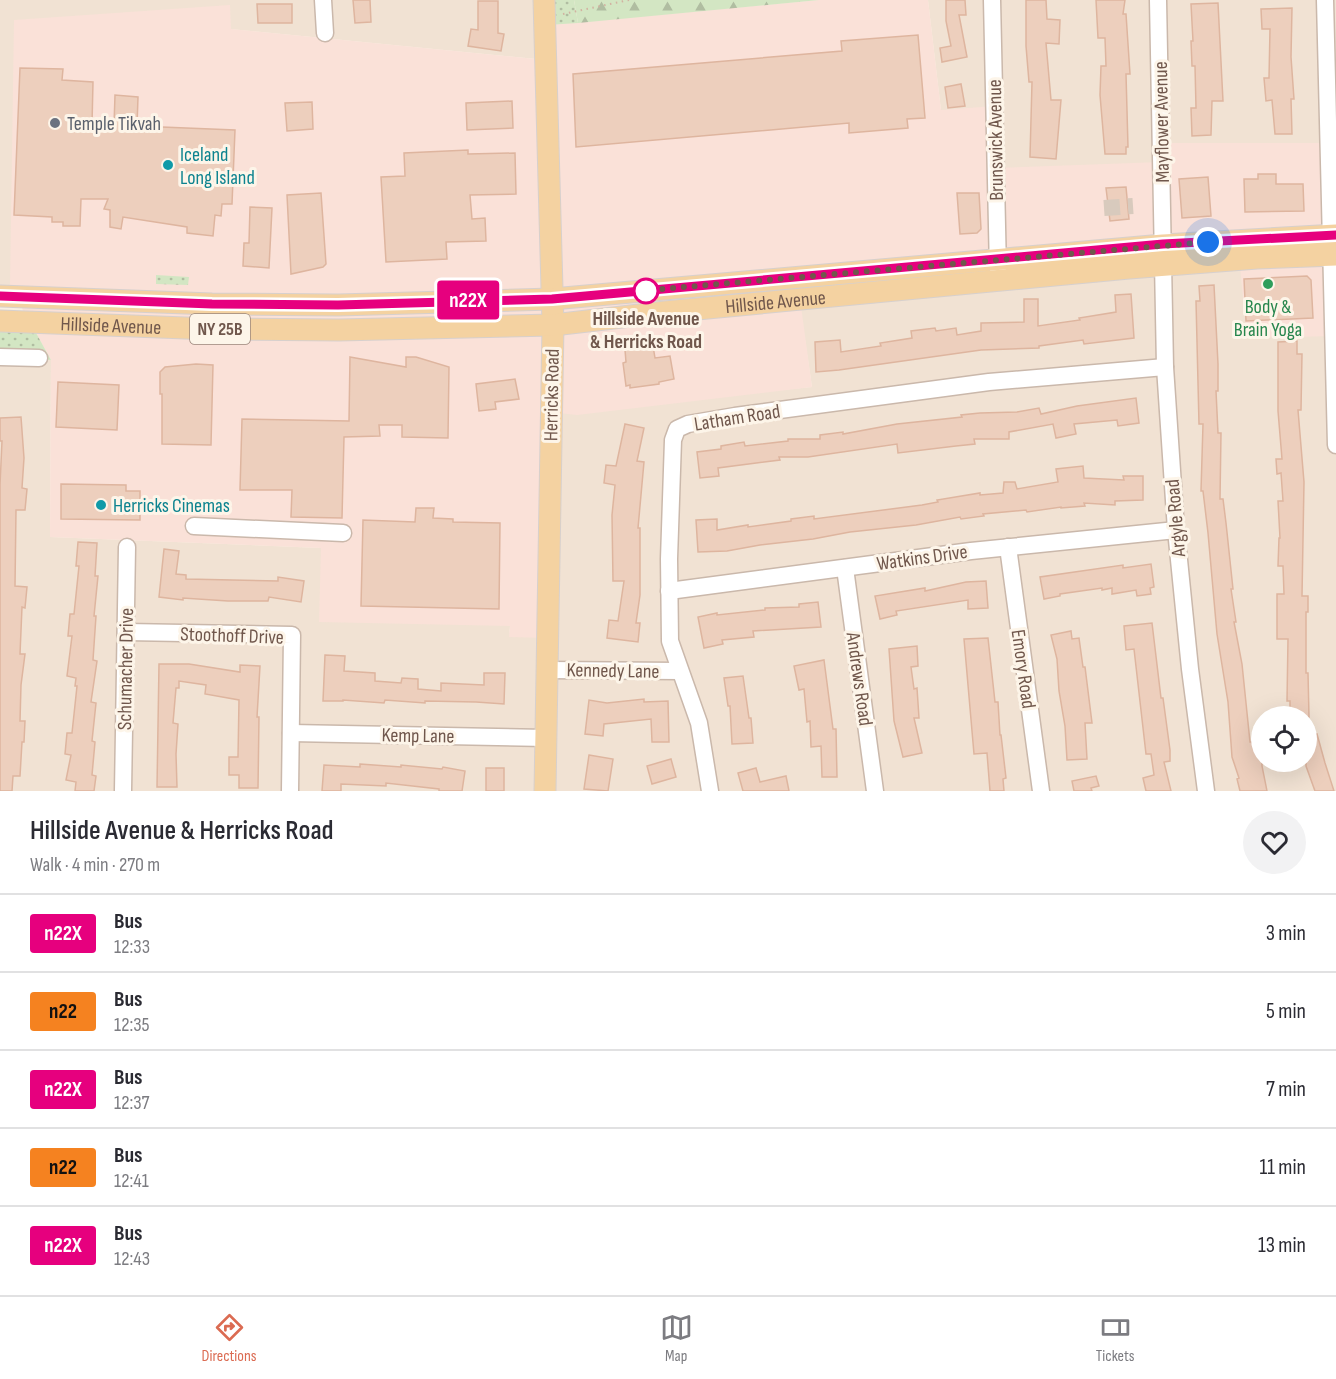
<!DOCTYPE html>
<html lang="en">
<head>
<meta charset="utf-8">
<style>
	:root { --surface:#fff; --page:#f2f2f3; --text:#2b2b33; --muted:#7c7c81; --line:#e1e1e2; --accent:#db6b52 }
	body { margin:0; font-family:"Sofia Sans Condensed",sans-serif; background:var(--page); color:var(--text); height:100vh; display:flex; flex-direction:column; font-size:22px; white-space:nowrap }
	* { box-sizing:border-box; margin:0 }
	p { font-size:20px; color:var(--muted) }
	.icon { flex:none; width:33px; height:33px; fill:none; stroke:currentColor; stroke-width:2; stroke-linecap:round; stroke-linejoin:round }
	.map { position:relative; height:791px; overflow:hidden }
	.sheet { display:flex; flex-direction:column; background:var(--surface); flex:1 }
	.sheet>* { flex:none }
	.badge { padding:0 12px; border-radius:4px; font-size:21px; line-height:39px }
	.tools { position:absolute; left:1251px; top:706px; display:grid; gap:12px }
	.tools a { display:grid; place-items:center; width:66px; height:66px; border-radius:50%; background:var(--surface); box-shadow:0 6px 24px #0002; font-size:30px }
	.you { position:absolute; width:30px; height:30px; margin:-15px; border:4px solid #fff; border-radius:50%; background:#1a73e8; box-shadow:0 0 0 9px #1a73e833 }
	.map>.badge { position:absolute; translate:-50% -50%; box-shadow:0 0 0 3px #fff }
	.round { display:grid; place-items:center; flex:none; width:63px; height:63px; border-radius:32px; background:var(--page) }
	.summary { display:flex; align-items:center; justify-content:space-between; height:102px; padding:0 30px }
	h1 { font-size:28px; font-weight:600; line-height:45px }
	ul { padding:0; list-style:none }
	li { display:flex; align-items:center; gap:18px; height:78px; padding:0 30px; border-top:2px solid var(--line) }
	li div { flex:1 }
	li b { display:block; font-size:22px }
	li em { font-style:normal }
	li .badge { min-width:66px; font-weight:700; text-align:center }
	.menu { display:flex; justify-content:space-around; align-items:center; height:84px; border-top:2px solid var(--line); background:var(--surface); font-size:16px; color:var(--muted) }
	.menu a { display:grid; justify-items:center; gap:3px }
	.menu .selected { color:var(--accent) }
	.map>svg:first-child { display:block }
	.residential { fill:#f1e2d3; fill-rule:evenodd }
	.commercial { fill:#fae1d8 }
	.grass { fill:url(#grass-dots) }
	.forest { fill:url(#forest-firs) }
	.building { fill:#edcfbd; stroke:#deb59f; stroke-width:1.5 }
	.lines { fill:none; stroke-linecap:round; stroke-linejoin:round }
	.minor-tunnel { stroke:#d8cabd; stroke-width:16; stroke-dasharray:16 8; stroke-linecap:butt }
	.minor-casing { stroke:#cab8ab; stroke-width:19 }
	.major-casing { stroke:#d7d0cd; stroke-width:23 }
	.path { stroke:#d2b2a1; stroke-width:2; stroke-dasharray:1.5 4.5; stroke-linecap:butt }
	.minor { stroke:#fff; stroke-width:16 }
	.major { stroke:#f4d2a1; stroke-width:21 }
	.line-casing { stroke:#fff; stroke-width:14 }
	.line { stroke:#e6007e; stroke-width:9 }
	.walk { stroke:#70574c; stroke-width:6; stroke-dasharray:0 10.8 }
	.worship-dot { fill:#6b7280; stroke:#fdf5e9; stroke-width:2 }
	.culture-dot { fill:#0f9aa8; stroke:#fdf5e9; stroke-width:2 }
	.leisure-dot { fill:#2e9e5b; stroke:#fdf5e9; stroke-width:2 }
	.stop-dot { fill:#fff; stroke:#e6007e; stroke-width:3 }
	.labels { text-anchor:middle; stroke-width:6; stroke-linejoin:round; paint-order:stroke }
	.shield { fill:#fdf5e9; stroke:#9a867b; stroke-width:1.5 }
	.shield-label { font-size:18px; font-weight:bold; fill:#70574c }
	.street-label { font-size:20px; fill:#70574c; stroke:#fdf5e9 }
	.worship-label { font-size:20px; fill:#5b616d; stroke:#fdf5e9; text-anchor:start }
	.culture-label { font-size:20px; fill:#0d838f; stroke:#fdf5e9; text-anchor:start }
	.leisure-label { font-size:20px; fill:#27864d; stroke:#fdf5e9 }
	.stop-label { font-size:20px; font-weight:bold; fill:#70574c; stroke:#fdf5e9 }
</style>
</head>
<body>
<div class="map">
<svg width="1336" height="791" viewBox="0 0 1336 791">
	<defs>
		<pattern id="grass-dots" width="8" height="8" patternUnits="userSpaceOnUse" patternTransform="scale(1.5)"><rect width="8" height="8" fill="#d3e6c3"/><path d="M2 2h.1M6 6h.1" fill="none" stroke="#b0bda1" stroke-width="1.8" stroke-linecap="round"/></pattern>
		<pattern id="forest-firs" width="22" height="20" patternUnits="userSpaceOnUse" patternTransform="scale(1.5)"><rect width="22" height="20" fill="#d3e6c3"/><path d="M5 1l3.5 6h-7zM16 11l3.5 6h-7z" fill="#b0bda1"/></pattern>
	</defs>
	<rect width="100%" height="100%" fill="#faf0e3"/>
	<!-- residential -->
	<g class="residential">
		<path d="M 0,0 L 545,0 L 547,60 L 230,29 L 230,5 L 10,287 L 0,296 Z"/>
		<path d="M 928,0 L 1336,0 L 1336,143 L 1162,143 L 1162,162 L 959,263 Z"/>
		<path d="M 1240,267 L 1336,336 L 1336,791 L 0,791 L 0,358 L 51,360 L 50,537 L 321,548 L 510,626 L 509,636 L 550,412 L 812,387 L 799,299 ZM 1262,717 L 1306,717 L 1306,762 L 1262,762 Z"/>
	</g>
	<!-- commercial -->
	<path class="commercial" d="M 819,0 L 928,0 L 941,110 L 995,106 L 996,168 L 1161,162 L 1161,143 L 1336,143 L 1336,336 L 1247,338 L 1240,267 L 998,281 L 800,299 L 812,387 L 577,415 L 550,412 L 547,638 L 509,637 L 510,626 L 319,622 L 321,548 L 50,537 L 51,360 L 10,287 L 14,20 L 230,5 L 231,29 L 546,60 L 547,25 Z"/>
	<!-- grass -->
	<g class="grass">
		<path d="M 545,0 L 574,0 L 578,23 L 547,25 Z"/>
		<path d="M 156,275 L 189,277 L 188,285 L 156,284 Z"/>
		<path d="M 0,321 L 30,322 L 51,360 L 0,358 Z"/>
	</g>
	<!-- forest -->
	<path class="forest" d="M 574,0 L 819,0 L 578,23 Z"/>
	<!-- building -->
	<g class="building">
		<path d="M 353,0 L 370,0 L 371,22 L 355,23 Z"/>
		<path d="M 946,0 L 965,0 L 966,15 L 959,15 L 967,57 L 942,62 L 940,48 L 951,46 L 946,21 Z"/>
		<path d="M 1026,0 L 1046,0 L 1047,19 L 1060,20 L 1059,44 L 1046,43 L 1051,100 L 1061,100 L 1056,159 L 1030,157 L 1032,82 L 1029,82 L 1026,46 Z"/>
		<path d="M 1096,0 L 1125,0 L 1123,14 L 1126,14 L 1130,74 L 1126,74 L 1128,147 L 1126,147 L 1126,154 L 1105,154 L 1100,95 L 1101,66 L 1106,66 L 1105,38 L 1098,38 Z"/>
		<path d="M 478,1 L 498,1 L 498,33 L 504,34 L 501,51 L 468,46 L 471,29 L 478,30 Z"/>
		<path d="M 1218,3 L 1223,101 L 1212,101 L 1211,135 L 1192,136 L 1191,108 L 1196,108 L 1195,66 L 1192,66 L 1191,41 L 1193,41 L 1191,4 Z"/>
		<path d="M 257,4 L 292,4 L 292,23 L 258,23 Z"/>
		<path d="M 1292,8 L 1291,57 L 1294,99 L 1291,99 L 1292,134 L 1275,134 L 1272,100 L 1266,101 L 1264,78 L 1269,78 L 1270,29 L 1262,29 L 1261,9 Z"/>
		<path d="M 918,35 L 925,118 L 907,119 L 908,128 L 849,133 L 849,123 L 576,147 L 573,74 L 842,51 L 841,41 Z"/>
		<path d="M 20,68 L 63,69 L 62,80 L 93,82 L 92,125 L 114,125 L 115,95 L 138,97 L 137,126 L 235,130 L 232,204 L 222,204 L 221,216 L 215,215 L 213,236 L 187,233 L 187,227 L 123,217 L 121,229 L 110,227 L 110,210 L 104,209 L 108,199 L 81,199 L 80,226 L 63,226 L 63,222 L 52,222 L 52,217 L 14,215 Z"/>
		<path d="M 961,84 L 965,106 L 948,108 L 945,87 Z"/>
		<path d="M 512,101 L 513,128 L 467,130 L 466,103 Z"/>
		<path d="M 312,102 L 313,129 L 287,131 L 285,103 Z"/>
		<path d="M 468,150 L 468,154 L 515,153 L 516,194 L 470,195 L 472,219 L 485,218 L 486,241 L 446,242 L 447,259 L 386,262 L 381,177 L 405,176 L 404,153 Z"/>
		<path d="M 1258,174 L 1276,174 L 1276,184 L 1303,184 L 1304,211 L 1245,212 L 1244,179 L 1258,179 Z"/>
		<path d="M 1208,177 L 1211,216 L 1182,218 L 1179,179 Z"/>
		<path d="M 1126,187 L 1129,219 L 1110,221 L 1106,188 Z"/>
		<path d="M 321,193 L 326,264 L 323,267 L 291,274 L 287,195 Z"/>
		<path d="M 957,193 L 979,193 L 981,229 L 977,233 L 960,234 Z"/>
		<path d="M 250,207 L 272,208 L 269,268 L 243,266 L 244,243 L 249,243 Z"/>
		<path d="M 1307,276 L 1311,280 L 1313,318 L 1246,321 L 1244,279 Z"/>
		<path d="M 1214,285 L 1218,364 L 1218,391 L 1216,391 L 1218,433 L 1221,433 L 1220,499 L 1223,499 L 1226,523 L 1233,589 L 1231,589 L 1236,622 L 1234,622 L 1242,664 L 1250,742 L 1252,742 L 1253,745 L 1262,744 L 1262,766 L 1267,791 L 1240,791 L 1237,779 L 1239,778 L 1232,757 L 1228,702 L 1217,634 L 1208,533 L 1203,491 L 1201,491 L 1203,424 L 1199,424 L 1196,301 L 1200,301 L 1199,286 Z"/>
		<path d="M 1131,294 L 1134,338 L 1084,344 L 1083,340 L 1039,346 L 1039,348 L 981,350 L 839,370 L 816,372 L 815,342 L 840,340 L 841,352 L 881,346 L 880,343 L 912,338 L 911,331 L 935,328 L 936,331 L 956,328 L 957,335 L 981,331 L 981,323 L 1024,322 L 1024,299 L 1038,299 L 1038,326 L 1080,320 L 1079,318 L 1116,312 L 1115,295 Z"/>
		<path d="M 1297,341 L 1297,354 L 1302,354 L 1301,410 L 1298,410 L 1304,482 L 1302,596 L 1308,596 L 1308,612 L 1306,612 L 1306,673 L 1308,673 L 1309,717 L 1290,717 L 1290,701 L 1287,701 L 1288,639 L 1277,639 L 1277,594 L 1284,594 L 1283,566 L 1278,566 L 1279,538 L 1280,538 L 1278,501 L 1283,501 L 1281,473 L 1277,474 L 1276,459 L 1282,459 L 1278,411 L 1278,342 Z"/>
		<path d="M 653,346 L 655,358 L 670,356 L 674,379 L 659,382 L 659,384 L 630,388 L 630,385 L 626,386 L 623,363 L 626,362 L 625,350 Z"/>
		<path d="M 350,357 L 406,367 L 406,357 L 416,357 L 449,367 L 448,438 L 402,437 L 402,425 L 379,425 L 380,436 L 344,437 L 342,518 L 291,517 L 292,490 L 240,490 L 242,419 L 349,421 Z"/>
		<path d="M 196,364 L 213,365 L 211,445 L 162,444 L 162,394 L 160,394 L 160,372 L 165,367 Z"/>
		<path d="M 515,379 L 519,399 L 495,402 L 496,409 L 479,411 L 476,384 Z"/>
		<path d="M 58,382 L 119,385 L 117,430 L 56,427 Z"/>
		<path d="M 1136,398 L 1139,423 L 1118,426 L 1117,420 L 1074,424 L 1076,434 L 1056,438 L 1053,424 L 1009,432 L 1009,439 L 974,439 L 975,444 L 956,446 L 898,453 L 897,444 L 808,457 L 779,457 L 780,460 L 718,468 L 719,476 L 700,478 L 697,452 L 721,449 L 721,446 L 744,442 L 745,446 L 788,441 L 788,439 L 820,439 L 820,435 L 843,432 L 843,434 L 897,424 L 962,417 L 961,415 L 980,413 L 1017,412 L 1039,408 L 1041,414 L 1077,406 Z"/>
		<path d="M 21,417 L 24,458 L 22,488 L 27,489 L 25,510 L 16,510 L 15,586 L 27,587 L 25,608 L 22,607 L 20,654 L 25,654 L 21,685 L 20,721 L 25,721 L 24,742 L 22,742 L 20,776 L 13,776 L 12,791 L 0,791 L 0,485 L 2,441 L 0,441 L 0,418 Z"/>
		<path d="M 625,424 L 644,428 L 637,461 L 644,462 L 638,528 L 640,528 L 640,595 L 636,623 L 640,623 L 638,642 L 607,638 L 609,620 L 618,621 L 624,581 L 613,581 L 612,515 L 615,485 L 604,483 L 606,465 L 616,466 Z"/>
		<path d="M 1083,466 L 1084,478 L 1124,480 L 1123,476 L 1143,476 L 1143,500 L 1115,501 L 1115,505 L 1084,503 L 1085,506 L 1061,508 L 1061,507 L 1027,512 L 1026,510 L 983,514 L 984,516 L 961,519 L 960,517 L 916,525 L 850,532 L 813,539 L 760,545 L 727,551 L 698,552 L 696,520 L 717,519 L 717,530 L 748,525 L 748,527 L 791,521 L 791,519 L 814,516 L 814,519 L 922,505 L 938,502 L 937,500 L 980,493 L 980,495 L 1003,493 L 1004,482 L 1015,482 L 1017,489 L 1058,482 L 1056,469 Z"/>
		<path d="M 61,484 L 126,485 L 126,491 L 140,491 L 140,520 L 61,519 Z"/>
		<path d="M 416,508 L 434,508 L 433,518 L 453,519 L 453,522 L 500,523 L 499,609 L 361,606 L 363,520 L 415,522 Z"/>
		<path d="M 78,542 L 97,543 L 95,576 L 98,576 L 94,616 L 96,616 L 93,660 L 97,661 L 91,702 L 96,703 L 92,741 L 95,742 L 92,775 L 96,776 L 94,791 L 75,791 L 76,782 L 66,780 L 71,755 L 65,754 L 67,733 L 72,733 L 77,686 L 75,686 L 76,678 L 67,676 L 72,636 L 68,636 L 70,614 L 74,614 L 79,566 L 76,566 Z"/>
		<path d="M 164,549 L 179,551 L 176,574 L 186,575 L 186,579 L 278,581 L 278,577 L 304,581 L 301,602 L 269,597 L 268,601 L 228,601 L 183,598 L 183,600 L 159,597 Z"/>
		<path d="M 1151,564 L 1154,587 L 1150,588 L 1151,594 L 1137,596 L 1136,590 L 1112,594 L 1112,588 L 1102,590 L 1102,588 L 1060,594 L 1060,596 L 1044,599 L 1040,577 L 1123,565 L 1123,568 Z"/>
		<path d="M 986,581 L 988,608 L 968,609 L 968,600 L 896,611 L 897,615 L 880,619 L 875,596 L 925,588 L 925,591 L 966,582 Z"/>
		<path d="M 818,602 L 821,627 L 753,631 L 754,637 L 722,640 L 723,644 L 704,648 L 698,617 L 717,613 L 717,615 L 765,610 L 765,608 L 799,607 L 799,604 Z"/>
		<path d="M 1152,623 L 1161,698 L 1163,698 L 1170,750 L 1170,761 L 1164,762 L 1171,791 L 1146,791 L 1143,778 L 1154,775 L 1151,754 L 1146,754 L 1134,649 L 1126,650 L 1124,626 Z"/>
		<path d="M 1071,631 L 1072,639 L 1079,638 L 1083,667 L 1085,667 L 1092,723 L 1085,723 L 1087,759 L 1067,760 L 1065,726 L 1059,691 L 1057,659 L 1051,635 Z"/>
		<path d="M 988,638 L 995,702 L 998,702 L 1000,735 L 1001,735 L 1006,778 L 1003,779 L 1004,791 L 990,791 L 987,753 L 974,754 L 964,639 Z"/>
		<path d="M 917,646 L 918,666 L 911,667 L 914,689 L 917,688 L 919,718 L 914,718 L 922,753 L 903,757 L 894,721 L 889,649 Z"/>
		<path d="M 325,655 L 345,656 L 344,671 L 375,673 L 375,681 L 401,683 L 402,678 L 418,679 L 418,689 L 441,691 L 441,683 L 484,685 L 484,673 L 505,673 L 504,704 L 476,702 L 425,701 L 425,703 L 385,700 L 384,703 L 343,700 L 343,701 L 323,701 Z"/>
		<path d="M 824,660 L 833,729 L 836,729 L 837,777 L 822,777 L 821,746 L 811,747 L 810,721 L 807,722 L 804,689 L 799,690 L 794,666 Z"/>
		<path d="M 159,664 L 189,664 L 240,672 L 240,665 L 260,666 L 257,717 L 259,717 L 258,788 L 239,788 L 239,775 L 229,775 L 229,757 L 238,757 L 239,700 L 205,694 L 206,685 L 179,681 L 179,688 L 176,688 L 173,723 L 178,724 L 176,754 L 177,787 L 157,787 Z"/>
		<path d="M 743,676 L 749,718 L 751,718 L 753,743 L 732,744 L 730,706 L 728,706 L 724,678 Z"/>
		<path d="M 644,699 L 644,702 L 668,701 L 669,742 L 652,742 L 651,719 L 604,724 L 603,736 L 585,734 L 589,700 L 607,703 Z"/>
		<path d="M 1317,734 L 1325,763 L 1334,791 L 1315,791 L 1306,766 L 1306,737 Z"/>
		<path d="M 589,755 L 613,759 L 608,791 L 584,789 Z"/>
		<path d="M 671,759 L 676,777 L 652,784 L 647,766 Z"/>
		<path d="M 360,764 L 401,767 L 401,765 L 442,769 L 443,767 L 465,771 L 462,791 L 439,791 L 439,789 L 386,783 L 386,786 L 341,784 L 341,791 L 322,791 L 324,765 L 360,767 Z"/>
		<rect x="486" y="768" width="18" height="23"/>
		<path d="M 756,768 L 760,782 L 786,776 L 789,791 L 743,791 L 738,773 Z"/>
		<path d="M 1096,776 L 1099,786 L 1091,788 L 1092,791 L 1074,791 L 1072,781 Z"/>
	</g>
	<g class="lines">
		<!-- minor-tunnel -->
		<path class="minor-tunnel" d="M 1104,208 L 1133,206"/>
		<!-- minor casing -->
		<g class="minor-casing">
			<g id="minor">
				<path d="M 323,0 L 325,33"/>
				<path d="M 992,0 L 998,271"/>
				<path d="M 1158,0 L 1165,367 L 1176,530 L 1190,669 L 1206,791"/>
				<path d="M 1325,0 L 1336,445"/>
				<path d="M 0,357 L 39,358"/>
				<path d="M 194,526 L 343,533"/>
				<path d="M 1008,547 L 1041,791"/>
				<path d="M 845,568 L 875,791"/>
				<path d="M 669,591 L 971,551 L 1176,530"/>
				<path d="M 126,632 L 292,635 L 290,791"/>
				<path d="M 546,670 L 680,671"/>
				<path d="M 291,733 L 546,738"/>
				<path d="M 123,791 L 127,547"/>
				<path d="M 710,791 L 699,723 L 670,641 L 669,559 L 673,440 L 677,429 L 688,424 L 735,416 L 989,382 L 1165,367"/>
			</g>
		</g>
		<!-- major casing -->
		<g class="major-casing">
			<g id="major">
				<path d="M 544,0 L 553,325 L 545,791"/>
				<path d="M 0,296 L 212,304 L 338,305 L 552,299 L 1163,245 L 1336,235"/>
				<path id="s1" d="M 0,321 L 212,329 L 339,330 L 553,325 L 665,312 L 1129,268 L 1257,258 L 1336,255"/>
			</g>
		</g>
		<!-- path -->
		<path class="path" d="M 563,14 L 629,0"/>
		<!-- minor -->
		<use href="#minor" class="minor"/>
		<!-- major -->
		<use href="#major" class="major"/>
	</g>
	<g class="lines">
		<!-- line casing -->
		<g class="line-casing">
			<path id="line" d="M 0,296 L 212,304 L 338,305 L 552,299 L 1163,244 L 1336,235"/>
		</g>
		<!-- line -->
		<use href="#line" class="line"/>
		<!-- walk -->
		<path class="walk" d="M 646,291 L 638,291 L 1208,242"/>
	</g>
	<!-- markers -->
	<circle class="worship-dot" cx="55" cy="123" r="6"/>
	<g class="culture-dot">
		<circle cx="168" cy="165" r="6"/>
		<circle cx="101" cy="505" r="6"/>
	</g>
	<circle class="leisure-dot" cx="1268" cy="284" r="6"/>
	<circle class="stop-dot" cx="646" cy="291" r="12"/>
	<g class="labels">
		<!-- shield labels -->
		<rect class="shield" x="190" y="314" width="60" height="30" rx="4.5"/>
		<g class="shield-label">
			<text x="220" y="335">NY 25B</text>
		</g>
		<!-- street labels -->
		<g class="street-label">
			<text transform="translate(1161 122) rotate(-91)" y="7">Mayflower Avenue</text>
			<text transform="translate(995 140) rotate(-91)" y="7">Brunswick Avenue</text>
			<text dy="7" stroke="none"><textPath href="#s1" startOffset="777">Hillside Avenue</textPath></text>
			<text dy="7" stroke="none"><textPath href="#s1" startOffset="111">Hillside Avenue</textPath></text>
			<text transform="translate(551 395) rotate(-89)" y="7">Herricks Road</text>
			<text transform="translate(737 417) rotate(-9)" y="7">Latham Road</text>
			<text transform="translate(1175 518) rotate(-95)" y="7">Argyle Road</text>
			<text transform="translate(922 557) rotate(-8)" y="7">Watkins Drive</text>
			<text transform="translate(232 635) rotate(2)" y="7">Stoothoff Drive</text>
			<text transform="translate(125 669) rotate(-89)" y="7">Schumacher Drive</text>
			<text transform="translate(1024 669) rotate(82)" y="7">Emory Road</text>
			<text transform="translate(613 670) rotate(1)" y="7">Kennedy Lane</text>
			<text transform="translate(860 679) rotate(82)" y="7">Andrews Road</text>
			<text transform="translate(418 735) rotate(1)" y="7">Kemp Lane</text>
		</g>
		<!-- worship labels -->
		<g class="worship-label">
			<text x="67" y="130">Temple Tikvah</text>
		</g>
		<!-- culture labels -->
		<g class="culture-label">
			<text x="180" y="161">Iceland<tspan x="180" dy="23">Long Island</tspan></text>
			<text x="113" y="512">Herricks Cinemas</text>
		</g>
		<!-- leisure labels -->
		<g class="leisure-label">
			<text x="1268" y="313">Body &amp;<tspan x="1268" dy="23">Brain Yoga</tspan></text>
		</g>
		<!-- stop labels -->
		<g class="stop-label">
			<text x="646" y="325">Hillside Avenue<tspan x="646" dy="23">&amp; Herricks Road</tspan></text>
		</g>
	</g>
</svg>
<div class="tools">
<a><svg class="icon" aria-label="locate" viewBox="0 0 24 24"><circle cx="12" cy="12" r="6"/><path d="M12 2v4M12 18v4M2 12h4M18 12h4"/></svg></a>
</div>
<div class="you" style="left:1208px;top:242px"></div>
<b class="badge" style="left:468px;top:300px;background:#e6007e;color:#fff">n22X</b>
</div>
<section class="sheet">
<div class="summary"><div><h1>Hillside Avenue &amp; Herricks Road</h1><p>Walk · 4 min · 270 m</p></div><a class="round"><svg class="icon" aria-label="heart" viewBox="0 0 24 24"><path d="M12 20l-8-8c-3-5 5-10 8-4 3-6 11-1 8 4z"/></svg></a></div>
<ul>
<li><span class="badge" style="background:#e6007e;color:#fff">n22X</span><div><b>Bus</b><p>12:33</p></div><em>3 min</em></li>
<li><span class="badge" style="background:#f58220;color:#111">n22</span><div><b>Bus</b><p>12:35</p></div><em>5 min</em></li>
<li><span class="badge" style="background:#e6007e;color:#fff">n22X</span><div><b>Bus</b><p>12:37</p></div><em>7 min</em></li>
<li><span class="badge" style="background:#f58220;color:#111">n22</span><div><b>Bus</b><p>12:41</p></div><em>11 min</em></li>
<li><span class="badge" style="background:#e6007e;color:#fff">n22X</span><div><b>Bus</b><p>12:43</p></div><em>13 min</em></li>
</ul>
</section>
<nav class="menu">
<a class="selected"><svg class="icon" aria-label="directions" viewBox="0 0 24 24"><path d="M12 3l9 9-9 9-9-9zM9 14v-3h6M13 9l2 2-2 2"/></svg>Directions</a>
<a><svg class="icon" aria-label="map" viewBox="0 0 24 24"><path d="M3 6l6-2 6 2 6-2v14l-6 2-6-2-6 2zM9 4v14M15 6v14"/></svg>Map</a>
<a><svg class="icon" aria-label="tickets" viewBox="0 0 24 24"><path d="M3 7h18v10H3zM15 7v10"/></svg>Tickets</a>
</nav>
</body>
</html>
